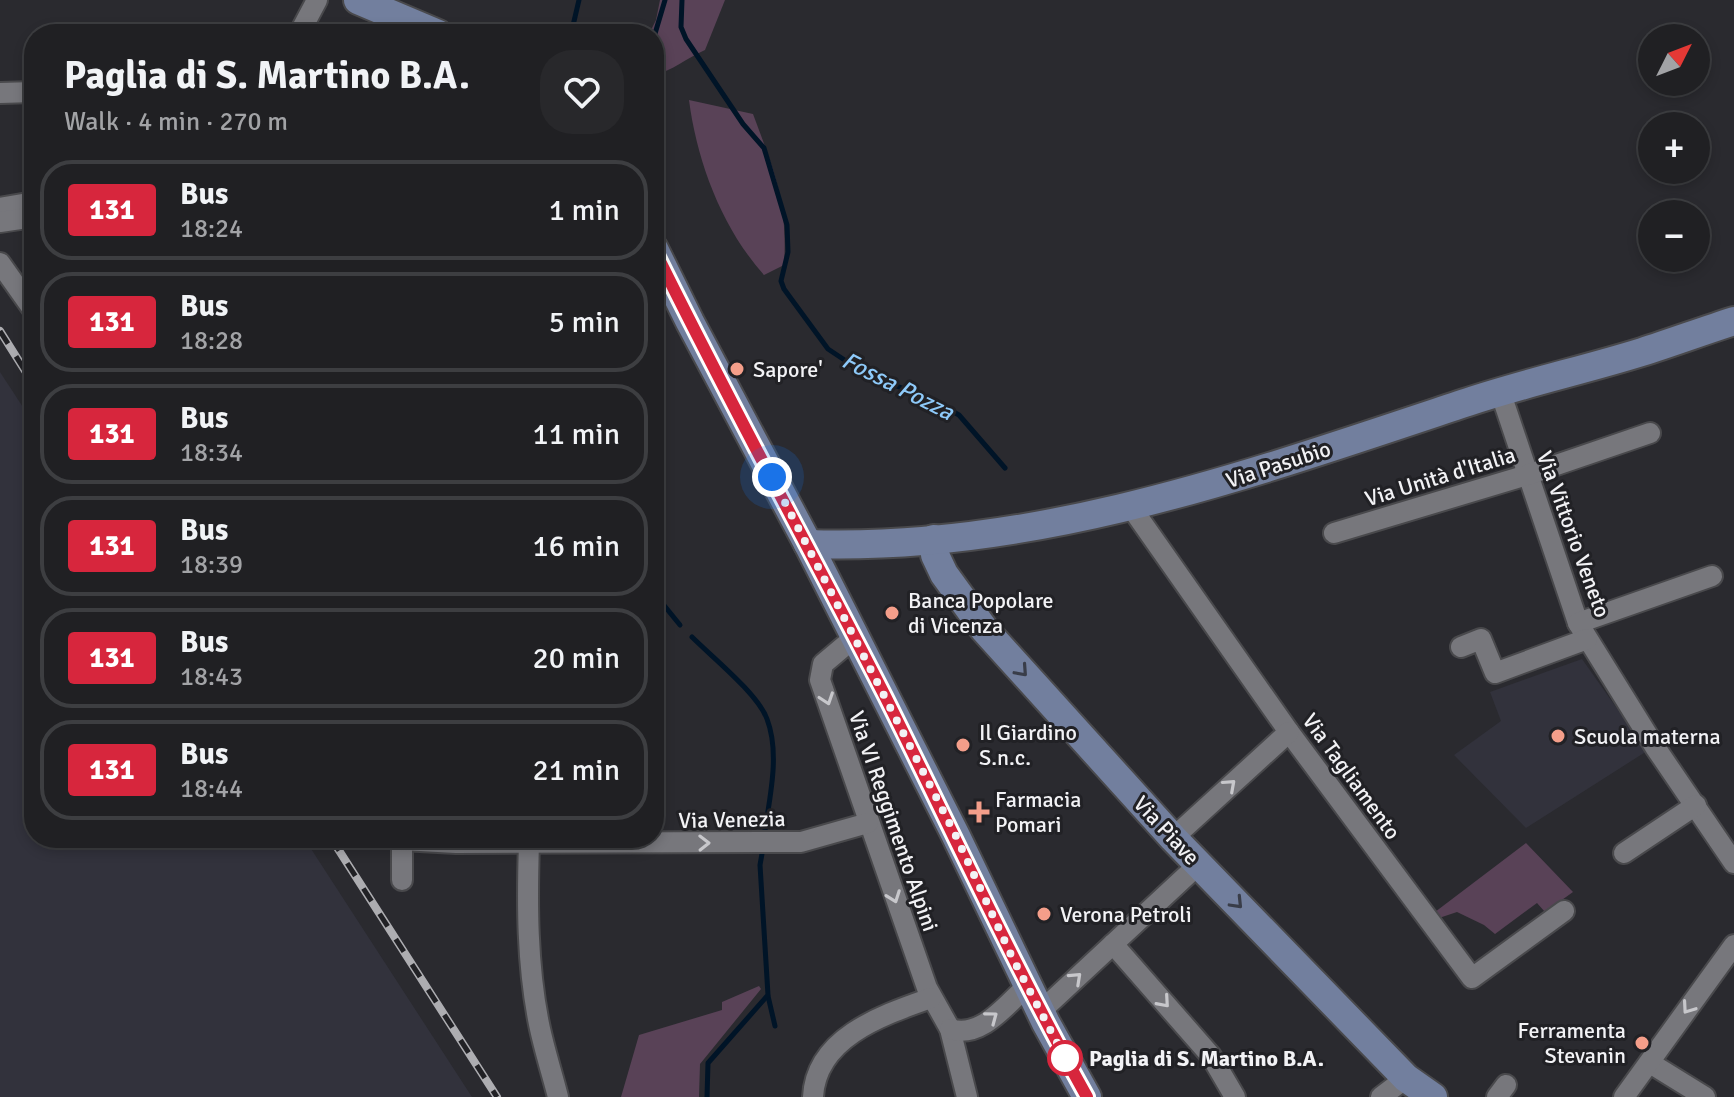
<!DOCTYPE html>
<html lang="en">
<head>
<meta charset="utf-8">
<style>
	:root { --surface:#202023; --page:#28282b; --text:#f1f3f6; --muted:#a2a3a6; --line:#3d3e41 }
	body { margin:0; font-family:Signika,sans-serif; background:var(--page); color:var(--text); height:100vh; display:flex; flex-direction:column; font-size:30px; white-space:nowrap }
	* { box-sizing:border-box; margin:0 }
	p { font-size:26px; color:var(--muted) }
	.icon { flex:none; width:44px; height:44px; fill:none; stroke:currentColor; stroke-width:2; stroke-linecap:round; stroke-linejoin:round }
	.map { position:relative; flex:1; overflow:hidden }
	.side { position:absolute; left:24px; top:24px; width:640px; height:824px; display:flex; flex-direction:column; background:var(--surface); border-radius:32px; box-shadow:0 4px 12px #0003,0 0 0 2px var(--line) }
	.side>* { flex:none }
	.badge { padding:0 16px; border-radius:6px; font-size:28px; line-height:52px }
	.needle { width:52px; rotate:48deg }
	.buttons { position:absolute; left:1638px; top:24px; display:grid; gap:16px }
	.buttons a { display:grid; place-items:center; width:72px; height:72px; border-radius:50%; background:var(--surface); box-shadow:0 4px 12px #0003,0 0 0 2px var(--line); font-size:40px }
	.you { position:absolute; width:40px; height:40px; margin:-20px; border:6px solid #fff; border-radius:50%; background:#1a73e8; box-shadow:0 0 0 12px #1a73e833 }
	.map>.badge { position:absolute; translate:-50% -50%; box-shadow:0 0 0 4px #fff }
	.round { display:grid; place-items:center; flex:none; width:84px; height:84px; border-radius:32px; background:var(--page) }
	.overview { display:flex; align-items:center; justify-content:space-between; height:136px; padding:0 40px }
	h1 { font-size:38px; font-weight:700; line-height:60px }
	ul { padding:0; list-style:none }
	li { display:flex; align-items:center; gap:24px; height:100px; margin:0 16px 12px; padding:0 24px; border:4px solid var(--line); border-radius:32px }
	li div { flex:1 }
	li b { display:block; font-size:30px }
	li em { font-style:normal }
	li .badge { min-width:88px; font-weight:700; text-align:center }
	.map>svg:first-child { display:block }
	.built { fill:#32323c }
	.green { fill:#594257 }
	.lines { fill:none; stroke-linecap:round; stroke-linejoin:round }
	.stream { stroke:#001427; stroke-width:5 }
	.street-casing { stroke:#49494c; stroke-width:24 }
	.secondary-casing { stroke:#49494c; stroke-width:32 }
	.street { stroke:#77777c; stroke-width:20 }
	.secondary { stroke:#727f9e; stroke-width:28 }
	.rail-casing { stroke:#adadb1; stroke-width:8 }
	.rail { stroke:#212125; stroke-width:5; stroke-dasharray:15; stroke-linecap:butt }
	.oneway { stroke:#393d49 }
	.oneway2 { stroke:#c7c7cb }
	.line-casing { stroke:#fff; stroke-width:18 }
	.line { stroke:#d7263d; stroke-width:12 }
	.walk { stroke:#f2f2f5; stroke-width:8; stroke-dasharray:0 14.4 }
	.poi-dot { fill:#f49e8a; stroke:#212125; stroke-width:3 }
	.stop-dot { fill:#fff; stroke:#d7263d; stroke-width:4 }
	.labels { text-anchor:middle; stroke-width:6; stroke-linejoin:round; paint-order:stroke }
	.poi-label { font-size:22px; fill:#f2f2f5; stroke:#212125; text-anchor:start }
	.street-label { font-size:22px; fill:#f2f2f5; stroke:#212125 }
	.stop-label { font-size:22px; font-weight:bold; fill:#f2f2f5; stroke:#212125; text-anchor:start }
	.water-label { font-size:24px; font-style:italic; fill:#8ecafa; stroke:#212125 }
</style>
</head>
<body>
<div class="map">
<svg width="1734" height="1097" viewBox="0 0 1734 1097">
	<rect width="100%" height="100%" fill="#2a2a2f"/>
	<!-- built -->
	<g class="built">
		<path d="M 0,372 L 34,424 L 34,838 L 304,838 L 472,1097 L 0,1097 Z"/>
		<path d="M 1582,659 L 1647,751 L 1526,828 L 1454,755 L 1501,721 L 1490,692 Z"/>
	</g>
	<!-- green -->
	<g class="green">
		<path d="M 660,0 L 725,0 L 705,50 C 687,58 672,71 654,75 L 654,34 L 649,34 L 656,20 Z"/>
		<path d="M 689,100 L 753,114 C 774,171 788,201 784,265 L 764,275 C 722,228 697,162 689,100 Z"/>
		<path d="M 1526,843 L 1573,892 L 1545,912 L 1537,903 L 1495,934 L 1484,925 L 1457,912 L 1439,918 L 1435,912 Z"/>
		<path d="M 759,986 L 761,989 L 700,1064 L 699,1097 L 621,1097 L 639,1035 L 722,1010 L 722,1002 Z"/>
	</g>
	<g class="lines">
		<!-- stream -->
		<g class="stream">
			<path d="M 682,0 L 681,27 L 686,39 L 743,124 L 764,148 L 787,225 L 788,252 L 781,281 L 784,289 L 828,349 L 867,375 L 926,397 L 959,415 L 1005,468"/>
			<path d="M 571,34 L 579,0"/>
			<path d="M 654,37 L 665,0"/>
			<path d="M 654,593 L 680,625"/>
			<path d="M 692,637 C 712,657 758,694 767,719 C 780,753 770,796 765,830"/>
			<path d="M 768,996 L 775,1026"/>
			<path d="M 707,1097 L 708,1063 L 768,995 L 760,865 L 763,848"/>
		</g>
		<!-- street casing -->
		<g class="street-casing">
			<g id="street">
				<path d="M 299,34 L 317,0"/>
				<path d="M 0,93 L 34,92"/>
				<path d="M 0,208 L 34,202"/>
				<path d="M 0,222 L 34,217"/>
				<path d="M 0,263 L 34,311"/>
				<path d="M 1500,391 L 1578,623 L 1655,747 L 1734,863"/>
				<path d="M 1131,507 L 1289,732 L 1472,978 L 1564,911"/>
				<path d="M 1334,533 L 1527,475 L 1650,433"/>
				<path d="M 1578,623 L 1712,576"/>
				<path d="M 855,637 L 823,664 L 820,680 L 927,988 L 950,1029 L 967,1097"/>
				<path d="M 1461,647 L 1481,639 L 1495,673 L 1587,639"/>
				<path d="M 402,838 L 402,880"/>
				<path d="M 1173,838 L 1289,732"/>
				<path d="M 402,840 L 456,843 L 801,842 L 868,823"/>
				<path d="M 529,843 C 527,903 527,965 539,1024 C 544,1049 552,1073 558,1097"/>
				<path d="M 1624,853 L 1696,805"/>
				<path d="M 1113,944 L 1211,1056 L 1235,1097"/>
				<path d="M 1040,1012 L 1199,864"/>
				<path d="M 950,1029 C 981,1039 1006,1005 1027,986"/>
				<path d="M 1650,1063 L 1705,1097"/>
				<path d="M 813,1097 C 816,1037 883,1015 931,998"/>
				<path d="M 1381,1097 L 1406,1078"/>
				<path d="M 1497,1097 L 1506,1085"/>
				<path d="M 1624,1097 L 1734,945"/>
			</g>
		</g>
		<!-- secondary casing -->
		<g class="secondary-casing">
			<g id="secondary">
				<path d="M 358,0 L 438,34"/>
				<path d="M 654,249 L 690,322 L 808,544 L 955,834 L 1046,1023 L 1087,1097"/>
				<path d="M 934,539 L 935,555 L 944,574 L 984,629 L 1173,838 L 1406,1078 L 1433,1097"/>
				<path d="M 808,544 C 1037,552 1254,473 1468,402 C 1525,383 1584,370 1642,352 C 1673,342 1703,331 1734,321"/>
			</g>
		</g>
		<!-- street -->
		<use href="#street" class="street"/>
		<!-- secondary -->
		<use href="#secondary" class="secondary"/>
		<!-- rail casing -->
		<g class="rail-casing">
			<g id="rail">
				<path d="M 0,331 L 34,385"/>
				<path d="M 331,838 L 497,1097"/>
			</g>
		</g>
		<!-- rail -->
		<use href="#rail" class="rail"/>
	</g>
	<!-- one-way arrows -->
	<defs><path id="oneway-chevron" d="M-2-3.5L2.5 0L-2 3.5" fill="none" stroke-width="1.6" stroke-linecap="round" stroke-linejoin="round" transform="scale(2)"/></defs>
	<g class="oneway">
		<use href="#oneway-chevron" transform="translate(1022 671) rotate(48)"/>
		<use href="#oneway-chevron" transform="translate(1237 903) rotate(46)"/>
	</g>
	<g class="oneway2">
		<use href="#oneway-chevron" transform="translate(827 699) rotate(71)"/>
		<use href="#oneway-chevron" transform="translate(1230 785) rotate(-42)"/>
		<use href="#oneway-chevron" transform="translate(704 843) rotate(-1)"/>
		<use href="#oneway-chevron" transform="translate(894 897) rotate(70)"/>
		<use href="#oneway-chevron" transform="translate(1076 978) rotate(-43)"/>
		<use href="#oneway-chevron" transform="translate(1164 1002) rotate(49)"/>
		<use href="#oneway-chevron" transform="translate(1688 1008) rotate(125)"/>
		<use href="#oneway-chevron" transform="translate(992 1017) rotate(-37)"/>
	</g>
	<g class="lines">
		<!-- line casing -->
		<g class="line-casing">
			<path id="line" d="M 654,249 C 728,400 809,547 885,696 C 952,830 1014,966 1087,1097"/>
		</g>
		<!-- line -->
		<use href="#line" class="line"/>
		<!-- walk -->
		<path class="walk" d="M 772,477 L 955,834 L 1013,959 L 1065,1058"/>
	</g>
	<!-- markers -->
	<g class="poi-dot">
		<circle cx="737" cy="369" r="8"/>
		<circle cx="892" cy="613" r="8"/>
		<circle cx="1558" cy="736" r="8"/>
		<circle cx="963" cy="745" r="8"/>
		<path d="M975 800h8v8h8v8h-8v8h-8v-8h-8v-8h8z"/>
		<circle cx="1044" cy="914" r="8"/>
		<circle cx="1642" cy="1043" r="8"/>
	</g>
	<circle class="stop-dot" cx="1065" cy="1058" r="16"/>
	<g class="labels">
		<!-- poi labels -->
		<g class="poi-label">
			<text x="753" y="377">Sapore'</text>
			<text x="908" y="608">Banca Popolare<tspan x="908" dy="25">di Vicenza</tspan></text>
			<text x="979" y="740">Il Giardino<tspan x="979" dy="25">S.n.c.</tspan></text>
			<text x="1574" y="744">Scuola materna</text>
			<text x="995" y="807">Farmacia<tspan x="995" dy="25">Pomari</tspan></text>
			<text x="1060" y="922">Verona Petroli</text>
			<text x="1626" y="1038" text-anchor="end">Ferramenta<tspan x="1626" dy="25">Stevanin</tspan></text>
		</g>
		<!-- street labels -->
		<g class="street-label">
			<text transform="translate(1278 464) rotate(-18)" y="8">Via Pasubio</text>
			<text transform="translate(1440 476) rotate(-17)" y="8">Via Unità d'Italia</text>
			<text transform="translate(1574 534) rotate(70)" y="8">Via Vittorio Veneto</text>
			<text transform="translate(1352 776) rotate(54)" y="8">Via Tagliamento</text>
			<text transform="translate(732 819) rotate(-1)" y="8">Via Venezia</text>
			<text transform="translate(894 821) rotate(71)" y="8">Via VI Reggimento Alpini</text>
			<text transform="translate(1167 830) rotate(47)" y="8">Via Piave</text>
		</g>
		<!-- stop labels -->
		<g class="stop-label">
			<text x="1089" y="1066">Paglia di S. Martino B.A.</text>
		</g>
		<!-- water labels -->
		<g class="water-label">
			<text transform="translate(898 386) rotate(27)" y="8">Fossa Pozza</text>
		</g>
	</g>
</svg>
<div class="buttons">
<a><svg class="needle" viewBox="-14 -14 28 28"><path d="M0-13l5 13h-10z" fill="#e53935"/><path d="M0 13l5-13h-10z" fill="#a2a3a6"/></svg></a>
<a>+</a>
<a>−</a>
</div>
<div class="you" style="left:772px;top:477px"></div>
<section class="side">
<div class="overview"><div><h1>Paglia di S. Martino B.A.</h1><p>Walk · 4 min · 270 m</p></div><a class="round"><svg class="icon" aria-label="heart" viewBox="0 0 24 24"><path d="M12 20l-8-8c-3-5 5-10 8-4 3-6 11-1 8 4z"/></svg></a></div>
<ul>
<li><span class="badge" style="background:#d7263d;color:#fff">131</span><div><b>Bus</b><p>18:24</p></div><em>1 min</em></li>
<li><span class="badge" style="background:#d7263d;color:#fff">131</span><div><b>Bus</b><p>18:28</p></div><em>5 min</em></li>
<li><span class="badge" style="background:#d7263d;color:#fff">131</span><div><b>Bus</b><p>18:34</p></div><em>11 min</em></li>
<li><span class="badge" style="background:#d7263d;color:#fff">131</span><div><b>Bus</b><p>18:39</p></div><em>16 min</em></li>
<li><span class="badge" style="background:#d7263d;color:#fff">131</span><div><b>Bus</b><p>18:43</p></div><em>20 min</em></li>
<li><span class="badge" style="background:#d7263d;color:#fff">131</span><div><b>Bus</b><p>18:44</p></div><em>21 min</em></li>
</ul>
</section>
</div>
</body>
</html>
